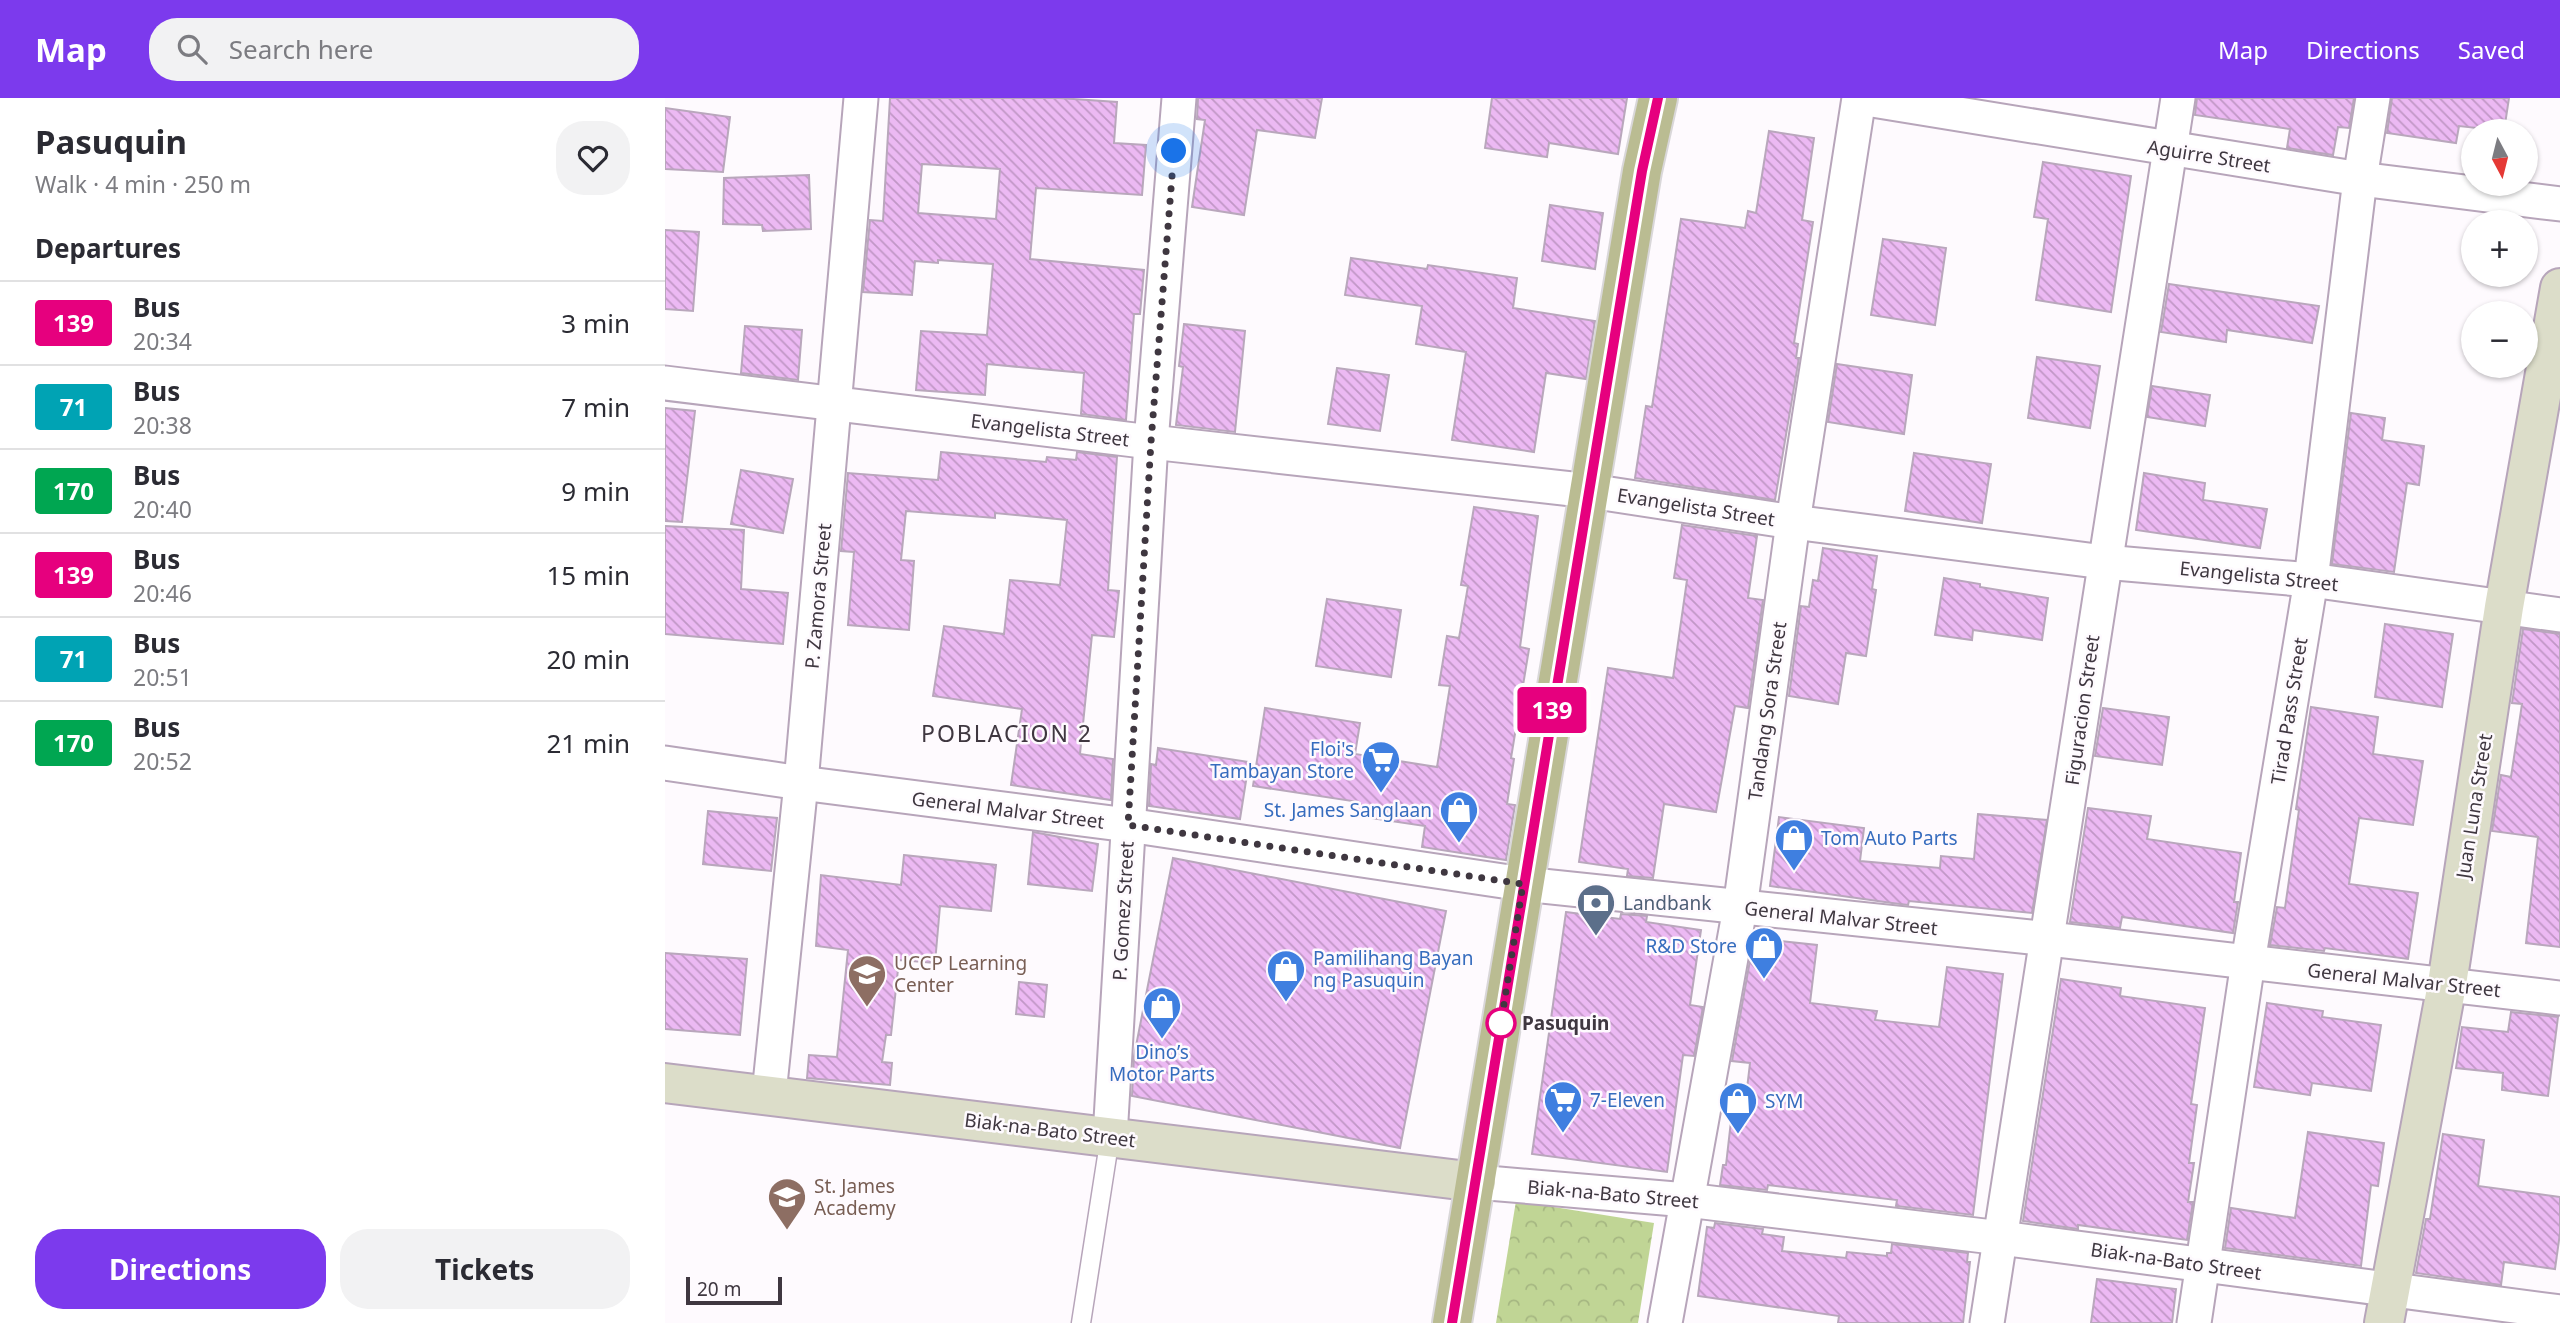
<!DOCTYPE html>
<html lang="en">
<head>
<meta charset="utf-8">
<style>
	:root { --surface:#fff; --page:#f2f2f3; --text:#2b2b33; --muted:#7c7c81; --line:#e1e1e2; --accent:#7c3aed }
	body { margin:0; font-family:"Noto Sans",sans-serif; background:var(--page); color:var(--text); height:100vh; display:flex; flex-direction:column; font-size:26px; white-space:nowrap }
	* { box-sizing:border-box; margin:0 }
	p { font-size:23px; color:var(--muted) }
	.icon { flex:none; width:38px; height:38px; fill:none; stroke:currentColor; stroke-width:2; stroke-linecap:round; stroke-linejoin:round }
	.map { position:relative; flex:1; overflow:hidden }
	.drawer { display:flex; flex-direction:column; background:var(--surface); width:665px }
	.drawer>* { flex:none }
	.badge { padding:0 14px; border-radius:5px; font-size:24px; line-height:46px }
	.needle { width:46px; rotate:173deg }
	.buttons { position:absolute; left:1796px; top:21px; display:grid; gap:14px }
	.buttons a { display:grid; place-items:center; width:77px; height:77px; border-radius:50%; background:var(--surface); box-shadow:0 2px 5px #0004; font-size:35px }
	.scale { position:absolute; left:21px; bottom:18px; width:96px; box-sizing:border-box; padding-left:7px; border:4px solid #3f3740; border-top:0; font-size:19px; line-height:24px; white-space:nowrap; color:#3f3740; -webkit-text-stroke:5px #fefafe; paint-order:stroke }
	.you { position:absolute; width:35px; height:35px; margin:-18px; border:5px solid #fff; border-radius:50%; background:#1a73e8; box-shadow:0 0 0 10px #1a73e833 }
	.map>.badge { position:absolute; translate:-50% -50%; box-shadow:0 0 0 4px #fff }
	h2 { padding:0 35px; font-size:26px; line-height:63px }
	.round { display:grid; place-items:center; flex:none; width:74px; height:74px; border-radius:28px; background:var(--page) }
	.headline { display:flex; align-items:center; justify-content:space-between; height:119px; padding:0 35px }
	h1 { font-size:33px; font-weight:700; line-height:52px }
	.cta { display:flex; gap:14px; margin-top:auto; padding:14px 35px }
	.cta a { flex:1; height:80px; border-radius:28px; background:var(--accent); color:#fff; font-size:28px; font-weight:700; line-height:80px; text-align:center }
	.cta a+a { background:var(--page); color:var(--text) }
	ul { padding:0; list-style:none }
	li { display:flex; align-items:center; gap:21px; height:84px; padding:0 35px; border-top:2px solid var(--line) }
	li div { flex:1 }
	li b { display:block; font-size:26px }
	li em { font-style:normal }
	li .badge { min-width:77px; font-weight:700; text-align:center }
	header { display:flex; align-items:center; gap:42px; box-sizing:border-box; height:98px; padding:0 35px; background:var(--accent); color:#fff }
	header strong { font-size:33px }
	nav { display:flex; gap:38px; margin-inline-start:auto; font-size:24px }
	.search { width:490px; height:63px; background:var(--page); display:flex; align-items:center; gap:18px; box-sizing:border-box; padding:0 24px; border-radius:28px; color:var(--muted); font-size:26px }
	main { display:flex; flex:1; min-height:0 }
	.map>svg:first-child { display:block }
	.park { fill:url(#park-crowns) }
	.building { fill:url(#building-back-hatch); stroke:#b9a7bc; stroke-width:2; fill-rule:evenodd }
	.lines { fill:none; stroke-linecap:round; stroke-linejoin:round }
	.lane-casing { stroke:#b7a5ba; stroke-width:21 }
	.street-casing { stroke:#b7a5ba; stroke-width:37 }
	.secondary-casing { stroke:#b7a5ba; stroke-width:42 }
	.primary-casing { stroke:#d9d7d9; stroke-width:42 }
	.lane { stroke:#fff; stroke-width:18 }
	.street { stroke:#fff; stroke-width:33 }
	.secondary { stroke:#dcddc9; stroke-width:38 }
	.primary { stroke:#babc92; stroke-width:38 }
	.line-casing { stroke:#fff; stroke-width:16 }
	.line { stroke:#e6007e; stroke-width:10 }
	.walk { stroke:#3f3740; stroke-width:7; stroke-dasharray:0 12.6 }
	.stop-dot { fill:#fff; stroke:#e6007e; stroke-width:3.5 }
	.labels { text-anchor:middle; stroke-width:5; stroke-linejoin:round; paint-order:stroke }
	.street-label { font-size:19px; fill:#3f3740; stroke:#fefafe }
	.shop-label { font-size:19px; fill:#366cbe; stroke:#fefafe; text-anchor:start }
	.service-label { font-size:19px; fill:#4e5e75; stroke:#fefafe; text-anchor:start }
	.education-label { font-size:19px; fill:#785e54; stroke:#fefafe; text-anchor:start }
	.stop-label { font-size:19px; font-weight:bold; fill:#3f3740; stroke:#fefafe; text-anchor:start }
	.quarter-label { font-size:23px; letter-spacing:2px; fill:#3f3740; stroke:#fefafe }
</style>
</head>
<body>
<header>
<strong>Map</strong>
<div class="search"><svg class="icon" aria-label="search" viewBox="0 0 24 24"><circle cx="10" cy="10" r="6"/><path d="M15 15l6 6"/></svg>Search here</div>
<nav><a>Map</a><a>Directions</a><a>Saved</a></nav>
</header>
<main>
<section class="drawer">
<div class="headline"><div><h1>Pasuquin</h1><p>Walk · 4 min · 250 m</p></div><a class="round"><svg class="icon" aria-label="heart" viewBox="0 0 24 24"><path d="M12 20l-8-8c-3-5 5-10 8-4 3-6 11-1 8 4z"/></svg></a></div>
<h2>Departures</h2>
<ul>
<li><span class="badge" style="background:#e6007e;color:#fff">139</span><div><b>Bus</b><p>20:34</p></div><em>3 min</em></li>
<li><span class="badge" style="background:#00a3b4;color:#fff">71</span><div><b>Bus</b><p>20:38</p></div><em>7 min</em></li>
<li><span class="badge" style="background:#00a651;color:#fff">170</span><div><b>Bus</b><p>20:40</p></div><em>9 min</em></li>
<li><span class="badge" style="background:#e6007e;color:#fff">139</span><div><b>Bus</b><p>20:46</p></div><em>15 min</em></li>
<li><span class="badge" style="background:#00a3b4;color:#fff">71</span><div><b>Bus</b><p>20:51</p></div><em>20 min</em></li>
<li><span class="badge" style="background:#00a651;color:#fff">170</span><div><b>Bus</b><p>20:52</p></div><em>21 min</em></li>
</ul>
<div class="cta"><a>Directions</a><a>Tickets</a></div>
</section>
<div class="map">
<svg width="1895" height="1225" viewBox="0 0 1895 1225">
	<defs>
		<pattern id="park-crowns" width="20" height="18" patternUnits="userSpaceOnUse" patternTransform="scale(1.75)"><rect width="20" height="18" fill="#c0d595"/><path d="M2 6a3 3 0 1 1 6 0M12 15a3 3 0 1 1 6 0" fill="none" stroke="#a6b782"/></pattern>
		<pattern id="building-back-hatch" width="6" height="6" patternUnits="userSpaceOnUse" patternTransform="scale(1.75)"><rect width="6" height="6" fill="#ecb9f3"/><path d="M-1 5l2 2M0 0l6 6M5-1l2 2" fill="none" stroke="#c197c6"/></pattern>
	</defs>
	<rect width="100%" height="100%" fill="#fefafe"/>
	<!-- park -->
	<path class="park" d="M 851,1103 L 989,1125 L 973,1225 L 831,1225 Z"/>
	<!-- building -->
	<g class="building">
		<path d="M 225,0 L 394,0 L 452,4 L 449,45 L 481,47 L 477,97 L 371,90 L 365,161 L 479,172 L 475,216 L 469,216 L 461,322 L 416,316 L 419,275 L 322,266 L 320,297 L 251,292 L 256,233 L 322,237 L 328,166 L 273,162 L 273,165 L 250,163 L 247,197 L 198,194 L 205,122 L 218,123 ZM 257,66 L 335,71 L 331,121 L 253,115 Z"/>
		<path d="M 533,0 L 657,0 L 650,40 L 592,32 L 579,117 L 527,109 L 540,22 L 532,21 Z"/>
		<path d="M 827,0 L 962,0 L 953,56 L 884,45 L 882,59 L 820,50 Z"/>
		<path d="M 1532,0 L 1689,0 L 1684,30 L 1673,29 L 1668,57 L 1622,50 L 1625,31 L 1530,17 Z"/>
		<path d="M 1727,0 L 1844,0 L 1839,33 L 1794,28 L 1791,45 L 1722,35 Z"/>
		<path d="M 0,10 L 65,19 L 58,74 L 0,71 Z"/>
		<path d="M 1104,33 L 1149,40 L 1137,122 L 1148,124 L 1129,245 L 1133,246 L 1131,260 L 1134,260 L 1110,402 L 970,380 L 981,308 L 987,309 L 1016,121 L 1080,130 L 1083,113 L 1091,115 Z"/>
		<path d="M 1378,64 L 1466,78 L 1446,214 L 1371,202 L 1383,121 L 1369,119 Z"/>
		<path d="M 144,77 L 146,131 L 98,133 L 97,127 L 58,126 L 59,80 Z"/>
		<path d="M 885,107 L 938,115 L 930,171 L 877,163 Z"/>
		<path d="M 0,132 L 34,134 L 28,213 L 0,211 Z"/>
		<path d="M 1218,141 L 1281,150 L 1270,227 L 1206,217 Z"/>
		<path d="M 686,160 L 762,171 L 763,167 L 852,180 L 848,210 L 930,223 L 921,281 L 881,275 L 869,354 L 787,342 L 801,254 L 751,246 L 757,208 L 680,197 Z"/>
		<path d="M 1504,186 L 1654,208 L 1647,245 L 1562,232 L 1561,244 L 1496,234 Z"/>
		<path d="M 519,226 L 580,233 L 570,334 L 511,327 L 518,269 L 514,268 Z"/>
		<path d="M 80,228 L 137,232 L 133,282 L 76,275 Z"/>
		<path d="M 1372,259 L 1435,268 L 1425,330 L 1363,320 Z"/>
		<path d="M 1172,266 L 1247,277 L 1239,336 L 1163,324 Z"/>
		<path d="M 672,270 L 724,277 L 715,333 L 663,326 Z"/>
		<path d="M 1487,288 L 1545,297 L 1540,328 L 1482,319 Z"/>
		<path d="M 0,310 L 30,313 L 17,424 L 0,423 Z"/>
		<path d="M 1686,315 L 1720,320 L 1717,342 L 1759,348 L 1754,387 L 1742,385 L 1729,474 L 1667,466 Z"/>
		<path d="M 276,354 L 381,364 L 382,359 L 411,362 L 412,354 L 452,359 L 443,492 L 454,493 L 449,539 L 427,537 L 415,656 L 448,661 L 446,702 L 346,687 L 357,611 L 268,598 L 279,528 L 339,536 L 345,482 L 395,487 L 402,422 L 330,415 L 330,420 L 241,413 L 236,462 L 249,463 L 244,532 L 183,527 L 189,454 L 176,453 L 183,375 L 273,382 Z"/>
		<path d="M 1249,355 L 1326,366 L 1317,425 L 1240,413 Z"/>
		<path d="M 76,372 L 128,381 L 118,435 L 66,426 Z"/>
		<path d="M 1479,375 L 1540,385 L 1538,402 L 1602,411 L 1595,450 L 1471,432 Z"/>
		<path d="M 809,409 L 873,418 L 855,549 L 864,551 L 846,660 L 849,661 L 842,706 L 850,707 L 841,762 L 757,749 L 760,728 L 692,718 L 694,704 L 588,688 L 600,610 L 695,625 L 690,656 L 772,669 L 785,588 L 774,587 L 782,538 L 794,540 L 803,488 L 796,487 Z"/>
		<path d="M 1017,427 L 1092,438 L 1083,500 L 1098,502 L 1083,610 L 1070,608 L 1051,714 L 999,706 L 988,780 L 962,778 L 963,771 L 914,764 L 943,570 L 1008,580 L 1022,482 L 1009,480 Z"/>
		<path d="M 0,428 L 79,432 L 76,491 L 123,495 L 118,546 L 0,536 Z"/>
		<path d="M 1158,450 L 1212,458 L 1207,491 L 1211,492 L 1201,558 L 1181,555 L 1173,606 L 1124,598 L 1136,508 L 1144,509 L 1148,482 L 1153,483 Z"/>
		<path d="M 1279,480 L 1315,486 L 1315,489 L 1383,500 L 1377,542 L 1308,532 L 1307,542 L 1270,537 Z"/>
		<path d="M 662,501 L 736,512 L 726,579 L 651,568 Z"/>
		<path d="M 1720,526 L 1788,536 L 1777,609 L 1710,599 Z"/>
		<path d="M 1858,531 L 1895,536 L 1895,849 L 1861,845 L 1873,739 L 1827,733 L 1836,677 L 1846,679 L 1857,606 L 1847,605 Z"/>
		<path d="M 1646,609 L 1713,619 L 1708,656 L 1758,663 L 1748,727 L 1694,720 L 1684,786 L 1753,795 L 1743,861 L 1660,850 L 1659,853 L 1605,847 L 1612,809 L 1620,810 L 1634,712 L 1631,711 Z"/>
		<path d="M 1438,610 L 1504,619 L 1497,667 L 1430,658 Z"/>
		<path d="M 493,650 L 584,664 L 575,721 L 484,708 L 486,666 L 491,667 Z"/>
		<path d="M 1423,710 L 1486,718 L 1482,741 L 1576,755 L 1569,804 L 1573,804 L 1568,835 L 1457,819 L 1455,830 L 1405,824 Z"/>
		<path d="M 43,713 L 112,720 L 106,773 L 38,766 Z"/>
		<path d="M 1313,716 L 1382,722 L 1367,815 L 1244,803 L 1243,807 L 1227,805 L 1105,788 L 1114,719 L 1199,730 L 1195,763 L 1275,770 L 1276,758 L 1309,761 Z"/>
		<path d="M 368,734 L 433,746 L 427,793 L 363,786 Z"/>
		<path d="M 239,757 L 331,767 L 326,813 L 275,808 L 270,865 L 234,862 L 226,937 L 221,937 L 217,964 L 227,965 L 225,987 L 142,980 L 144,957 L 172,959 L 183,852 L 151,848 L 156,777 L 236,787 Z"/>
		<path d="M 508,760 L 781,813 L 735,1050 L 467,998 L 469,958 Z"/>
		<path d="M 901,814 L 955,821 L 956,816 L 982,818 L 981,824 L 1036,832 L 1025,907 L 1038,909 L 1029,958 L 1018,957 L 1002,1074 L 867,1056 Z"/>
		<path d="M 1089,840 L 1152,847 L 1145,905 L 1212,913 L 1210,922 L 1274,929 L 1282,869 L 1338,876 L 1308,1117 L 1231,1108 L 1232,1102 L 1103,1087 L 1102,1092 L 1055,1087 L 1058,1067 L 1061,1067 L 1066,1023 L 1078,1025 L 1085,965 L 1067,963 Z"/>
		<path d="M 0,855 L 82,861 L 75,937 L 0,931 Z"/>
		<path d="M 1396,881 L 1456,890 L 1455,898 L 1540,910 L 1526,1006 L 1532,1007 L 1524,1065 L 1529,1065 L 1523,1104 L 1528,1104 L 1522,1142 L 1413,1127 L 1413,1131 L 1358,1123 Z"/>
		<path d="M 354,884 L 382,887 L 379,919 L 351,916 Z"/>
		<path d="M 1602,905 L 1658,913 L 1657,919 L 1716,927 L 1706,993 L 1647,985 L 1645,997 L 1589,989 Z"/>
		<path d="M 1846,914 L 1893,919 L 1883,998 L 1837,992 L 1838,975 L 1791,970 L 1797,929 L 1843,934 Z"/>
		<path d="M 1643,1034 L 1719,1045 L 1713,1088 L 1706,1087 L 1696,1168 L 1560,1150 L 1566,1110 L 1630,1120 Z"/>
		<path d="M 1778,1036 L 1819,1042 L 1813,1088 L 1895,1099 L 1895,1135 L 1890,1171 L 1839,1164 L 1836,1187 L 1751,1175 L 1761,1121 L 1765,1121 Z"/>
		<path d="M 1050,1125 L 1098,1131 L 1097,1136 L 1119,1139 L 1117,1153 L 1181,1160 L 1182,1154 L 1222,1158 L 1222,1155 L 1226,1155 L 1227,1146 L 1303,1155 L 1302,1164 L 1305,1164 L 1298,1225 L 1173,1225 L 1174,1218 L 1033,1198 L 1042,1129 L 1049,1130 Z"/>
		<path d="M 1432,1181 L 1511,1191 L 1507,1225 L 1426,1225 Z"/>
	</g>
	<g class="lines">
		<!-- lane casing -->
		<g class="lane-casing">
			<path id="lane" d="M 416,1225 L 445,1039"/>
		</g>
		<!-- street casing -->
		<g class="street-casing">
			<g id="street">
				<path d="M 1195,0 L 1695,81 L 1895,106"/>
				<path d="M 0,285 L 486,344 L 925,393 L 1128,424 L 1439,464 L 1646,482 L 1895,517"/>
				<path d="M 0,665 L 136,685 L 463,727 L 858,786 L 1384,841 L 1895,900"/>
				<path d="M 104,996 L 136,685 L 196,0"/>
				<path d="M 445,1039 L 486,344 L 514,0"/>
				<path d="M 811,1084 L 1022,1102 L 1336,1140 L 1895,1214"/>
				<path d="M 1000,1225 L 1075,810 L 1128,424 L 1194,0"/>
				<path d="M 1322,1225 C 1389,817 1447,408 1513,0"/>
				<path d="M 1529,1225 L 1583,864 L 1646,482 L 1695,81 L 1708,0"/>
			</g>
		</g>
		<!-- secondary casing -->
		<g class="secondary-casing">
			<g id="secondary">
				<path d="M 0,985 L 811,1084"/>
				<path d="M 1719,1225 L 1782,886 L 1839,509 L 1895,190"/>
			</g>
		</g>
		<!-- primary casing -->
		<g class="primary-casing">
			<path id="primary" d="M 787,1225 L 977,73 L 993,0"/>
		</g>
		<!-- lane -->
		<use href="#lane" class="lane"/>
		<!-- street -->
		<use href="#street" class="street"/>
		<!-- secondary -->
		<use href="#secondary" class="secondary"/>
		<!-- primary -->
		<use href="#primary" class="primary"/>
	</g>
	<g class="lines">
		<!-- line casing -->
		<g class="line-casing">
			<path id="line" d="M 787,1225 L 977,73 L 993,0"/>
		</g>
		<!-- line -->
		<use href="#line" class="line"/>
		<!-- walk -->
		<path class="walk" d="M 509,53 L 486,344 L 463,727 L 858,786 L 836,925"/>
	</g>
	<!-- icons -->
	<defs>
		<g id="supermarket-pin" transform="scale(2.0125)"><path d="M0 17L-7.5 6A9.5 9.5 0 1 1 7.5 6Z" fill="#3f7fe0" stroke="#fefafe"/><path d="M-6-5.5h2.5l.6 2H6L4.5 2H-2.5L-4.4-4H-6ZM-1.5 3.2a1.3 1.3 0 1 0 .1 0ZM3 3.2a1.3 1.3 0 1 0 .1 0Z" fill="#fff"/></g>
		<g id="shop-pin" transform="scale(2.0125)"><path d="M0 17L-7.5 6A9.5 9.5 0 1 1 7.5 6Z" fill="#3f7fe0" stroke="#fefafe"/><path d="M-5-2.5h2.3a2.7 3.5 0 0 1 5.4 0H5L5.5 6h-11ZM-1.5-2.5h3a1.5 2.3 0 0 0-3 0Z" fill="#fff"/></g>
		<g id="bank-pin" transform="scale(2.0125)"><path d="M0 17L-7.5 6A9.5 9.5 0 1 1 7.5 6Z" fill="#5c6f8a" stroke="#fefafe"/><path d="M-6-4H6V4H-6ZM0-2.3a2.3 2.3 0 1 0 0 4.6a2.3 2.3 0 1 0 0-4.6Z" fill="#fff"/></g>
		<g id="school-pin" transform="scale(2.0125)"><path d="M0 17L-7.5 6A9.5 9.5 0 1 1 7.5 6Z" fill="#8d6e63" stroke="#fefafe"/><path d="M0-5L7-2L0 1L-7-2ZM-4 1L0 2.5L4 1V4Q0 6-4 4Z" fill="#fff"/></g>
	</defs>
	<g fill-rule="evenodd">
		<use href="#supermarket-pin" x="716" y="662"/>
		<use href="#shop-pin" x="794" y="712"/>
		<use href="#shop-pin" x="1129" y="740"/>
		<use href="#bank-pin" x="931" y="805"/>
		<use href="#shop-pin" x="1099" y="848"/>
		<use href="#shop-pin" x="621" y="871"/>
		<use href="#school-pin" x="202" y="876"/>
		<use href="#shop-pin" x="497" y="908"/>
		<use href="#supermarket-pin" x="898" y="1002"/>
		<use href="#shop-pin" x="1073" y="1003"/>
		<use href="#school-pin" x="122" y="1099"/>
	</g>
	<!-- markers -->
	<circle class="stop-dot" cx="836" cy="925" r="14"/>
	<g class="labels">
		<!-- street labels -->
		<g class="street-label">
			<text transform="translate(1544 58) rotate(9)" y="7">Aguirre Street</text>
			<text transform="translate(385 332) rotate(7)" y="7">Evangelista Street</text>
			<text transform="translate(1031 409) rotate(9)" y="7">Evangelista Street</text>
			<text transform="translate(1594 478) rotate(6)" y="7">Evangelista Street</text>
			<text transform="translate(153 498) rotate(-85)" y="7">P. Zamora Street</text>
			<text transform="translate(1417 612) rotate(-82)" y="7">Figuracion Street</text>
			<text transform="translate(1102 613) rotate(-82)" y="7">Tandang Sora Street</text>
			<text transform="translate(1624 613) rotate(-81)" y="7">Tirad Pass Street</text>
			<text transform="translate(1809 708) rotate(-81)" y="7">Juan Luna Street</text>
			<text transform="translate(343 712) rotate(7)" y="7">General Malvar Street</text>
			<text transform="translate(458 813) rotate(-87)" y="7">P. Gomez Street</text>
			<text transform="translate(1176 820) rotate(6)" y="7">General Malvar Street</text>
			<text transform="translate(1739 882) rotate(6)" y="7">General Malvar Street</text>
			<text transform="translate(385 1032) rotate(7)" y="7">Biak-na-Bato Street</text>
			<text transform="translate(948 1096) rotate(5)" y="7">Biak-na-Bato Street</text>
			<text transform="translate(1511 1163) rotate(8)" y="7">Biak-na-Bato Street</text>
		</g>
		<!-- shop labels -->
		<g class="shop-label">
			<text x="689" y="658" text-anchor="end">Floi's<tspan x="689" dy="22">Tambayan Store</tspan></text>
			<text x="767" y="719" text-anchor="end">St. James Sanglaan</text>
			<text x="1156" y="747">Tom Auto Parts</text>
			<text x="1072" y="855" text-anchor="end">R&amp;D Store</text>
			<text x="648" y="867">Pamilihang Bayan<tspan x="648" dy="22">ng Pasuquin</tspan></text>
			<text x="497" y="961" text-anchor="middle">Dino’s<tspan x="497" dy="22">Motor Parts</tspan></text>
			<text x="925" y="1009">7-Eleven</text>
			<text x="1100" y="1010">SYM</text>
		</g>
		<!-- service labels -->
		<g class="service-label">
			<text x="958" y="812">Landbank</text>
		</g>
		<!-- education labels -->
		<g class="education-label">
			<text x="229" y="872">UCCP Learning<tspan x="229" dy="22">Center</tspan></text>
			<text x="149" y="1095">St. James<tspan x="149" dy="22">Academy</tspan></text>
		</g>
		<!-- stop labels -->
		<g class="stop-label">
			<text x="857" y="932">Pasuquin</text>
		</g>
		<!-- quarter labels -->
		<g class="quarter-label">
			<text x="342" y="644">POBLACION 2</text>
		</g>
	</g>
</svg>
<div class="buttons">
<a><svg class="needle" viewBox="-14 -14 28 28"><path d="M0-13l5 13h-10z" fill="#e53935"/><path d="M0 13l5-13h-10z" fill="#7c7c81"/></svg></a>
<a>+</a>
<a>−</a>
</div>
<div class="scale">20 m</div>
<div class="you" style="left:509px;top:53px"></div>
<b class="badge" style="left:887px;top:612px;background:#e6007e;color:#fff">139</b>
</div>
</main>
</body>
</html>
